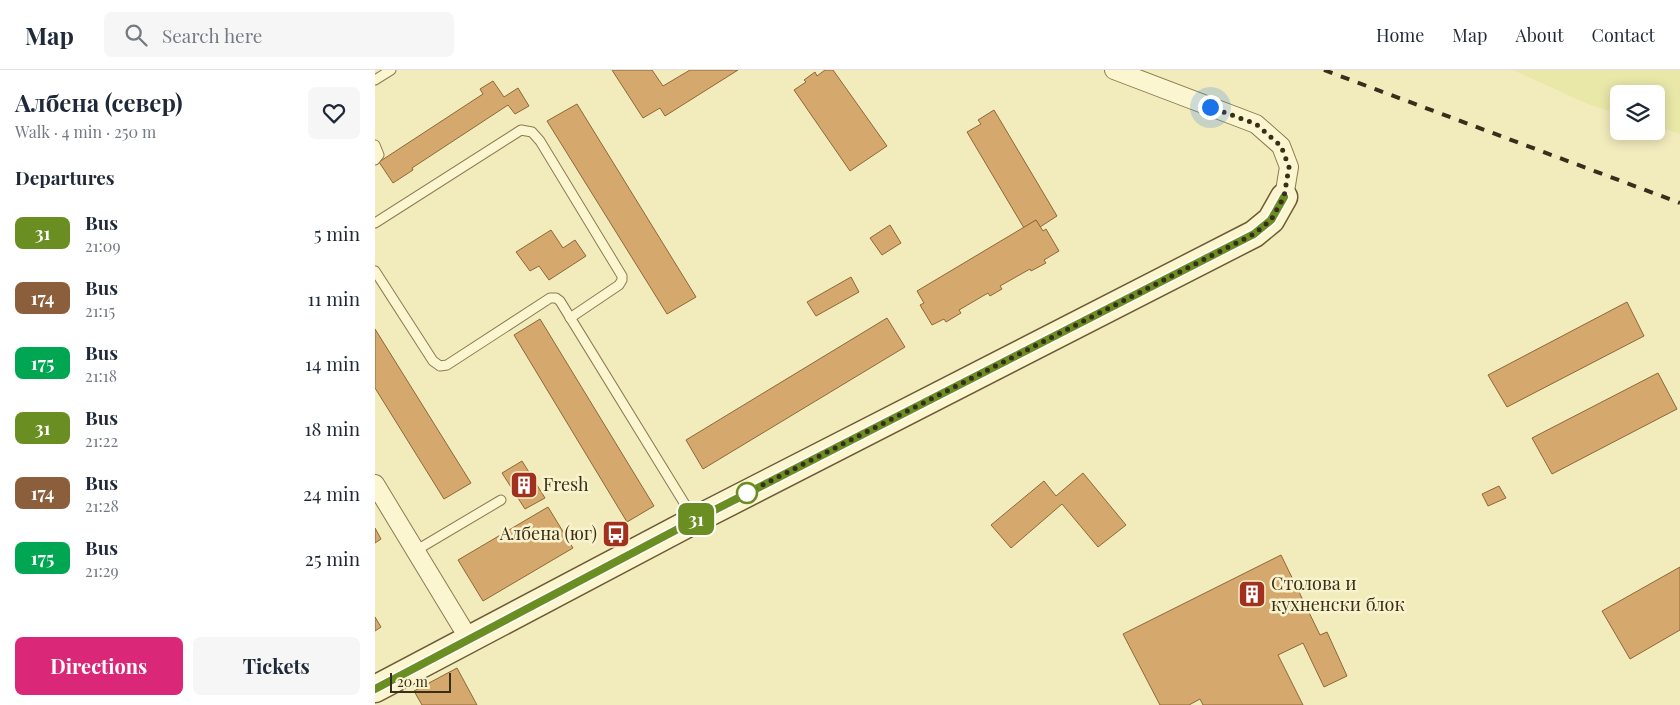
<!DOCTYPE html>
<html lang="en">
<head>
<meta charset="utf-8">
<style>
	:root { --surface:#fff; --page:#f6f6f7; --text:#1f2937; --muted:#747a83; --line:#e0e1e3; --accent:#db2777 }
	body { margin:0; font-family:"Playfair Display",serif; background:var(--page); color:var(--text); height:100vh; display:flex; flex-direction:column; font-size:19px; white-space:nowrap }
	* { box-sizing:border-box; margin:0 }
	p { font-size:16px; color:var(--muted) }
	.icon { flex:none; width:28px; height:28px; fill:none; stroke:currentColor; stroke-width:2; stroke-linecap:round; stroke-linejoin:round }
	.map { position:relative; flex:1; overflow:hidden }
	.sheet { display:flex; flex-direction:column; background:var(--surface); width:375px }
	.sheet>* { flex:none }
	.badge { padding:0 10px; border-radius:8px; font-size:18px; line-height:32px }
	.buttons { position:absolute; left:1235px; top:15px; display:grid; gap:10px }
	.buttons a { display:grid; place-items:center; width:55px; height:55px; border-radius:8px; background:var(--surface); box-shadow:0 2px 12px #0003; font-size:25px }
	.scale { position:absolute; left:15px; bottom:12px; width:61px; box-sizing:border-box; padding-left:5px; border:2px solid #392e1a; border-top:0; font-size:14px; line-height:18px; white-space:nowrap; color:#392e1a; -webkit-text-stroke:4px #f9f3cd; paint-order:stroke }
	.you { position:absolute; width:25px; height:25px; margin:-12px; border:4px solid #fff; border-radius:50%; background:#1a73e8; box-shadow:0 0 0 8px #1a73e833 }
	.map>.badge { position:absolute; translate:-50% -50%; box-shadow:0 0 0 2px #fff }
	h2 { padding:0 15px; font-size:19px; line-height:45px }
	.round { display:grid; place-items:center; flex:none; width:52px; height:52px; border-radius:8px; background:var(--page) }
	.head { display:flex; align-items:center; justify-content:space-between; height:85px; padding:0 15px }
	h1 { font-size:24px; font-weight:700; line-height:38px }
	.cta { display:flex; gap:10px; margin-top:auto; padding:10px 15px }
	.cta a { flex:1; height:58px; border-radius:8px; background:var(--accent); color:#fff; font-size:20px; font-weight:700; line-height:58px; text-align:center }
	.cta a+a { background:var(--page); color:var(--text) }
	ul { padding:0; list-style:none }
	li { display:flex; align-items:center; gap:15px; height:65px; padding:0 15px }
	li div { flex:1 }
	li b { display:block; font-size:19px }
	li em { font-style:normal }
	li .badge { min-width:55px; font-weight:700; text-align:center }
	header { display:flex; align-items:center; gap:30px; box-sizing:border-box; height:70px; padding:0 25px; background:var(--surface); border-bottom:1px solid var(--line) }
	header strong { font-size:24px }
	nav { display:flex; gap:28px; margin-inline-start:auto; font-size:18px }
	.search { width:350px; height:45px; background:var(--page); display:flex; align-items:center; gap:12px; box-sizing:border-box; padding:0 18px; border-radius:8px; color:var(--muted); font-size:19px }
	main { display:flex; flex:1; min-height:0 }
	.map>svg:first-child { display:block }
	.farmland { fill:#e9e8a9 }
	.building { fill:#d5a96e; stroke:#8e6737 }
	.lines { fill:none; stroke-linecap:round; stroke-linejoin:round }
	.lane-casing { stroke:#8c7a54; stroke-width:11 }
	.street-casing { stroke:#8c7a54; stroke-width:20 }
	.secondary-casing { stroke:#6d5b37; stroke-width:29 }
	.lane { stroke:#fcf6d0; stroke-width:9 }
	.street { stroke:#fcf6d0; stroke-width:18 }
	.secondary { stroke:#fcf6d0; stroke-width:26 }
	.rail { stroke:#392e1a; stroke-width:4; stroke-dasharray:9 9; stroke-linecap:butt }
	.line-casing { stroke:#fff; stroke-width:11 }
	.line { stroke:#6b8e23; stroke-width:8 }
	.walk { stroke:#392e1a; stroke-width:5; stroke-dasharray:0 9 }
	.stop-dot { fill:#fff; stroke:#6b8e23; stroke-width:2.5 }
	.labels { text-anchor:middle; stroke-width:5; stroke-linejoin:round; paint-order:stroke }
	.poi-label { font-size:18px; fill:#392e1a; stroke:#f9f3cd; text-anchor:start }
</style>
</head>
<body>
<header>
<strong>Map</strong>
<div class="search"><svg class="icon" aria-label="search" viewBox="0 0 24 24"><circle cx="10" cy="10" r="6"/><path d="M15 15l6 6"/></svg>Search here</div>
<nav><a>Home</a><a>Map</a><a>About</a><a>Contact</a></nav>
</header>
<main>
<section class="sheet">
<div class="head"><div><h1>Албена (север)</h1><p>Walk · 4 min · 250 m</p></div><a class="round"><svg class="icon" aria-label="heart" viewBox="0 0 24 24"><path d="M12 20l-8-8c-3-5 5-10 8-4 3-6 11-1 8 4z"/></svg></a></div>
<h2>Departures</h2>
<ul>
<li><span class="badge" style="background:#6b8e23;color:#fff">31</span><div><b>Bus</b><p>21:09</p></div><em>5 min</em></li>
<li><span class="badge" style="background:#8b5e3c;color:#fff">174</span><div><b>Bus</b><p>21:15</p></div><em>11 min</em></li>
<li><span class="badge" style="background:#00a651;color:#fff">175</span><div><b>Bus</b><p>21:18</p></div><em>14 min</em></li>
<li><span class="badge" style="background:#6b8e23;color:#fff">31</span><div><b>Bus</b><p>21:22</p></div><em>18 min</em></li>
<li><span class="badge" style="background:#8b5e3c;color:#fff">174</span><div><b>Bus</b><p>21:28</p></div><em>24 min</em></li>
<li><span class="badge" style="background:#00a651;color:#fff">175</span><div><b>Bus</b><p>21:29</p></div><em>25 min</em></li>
</ul>
<div class="cta"><a>Directions</a><a>Tickets</a></div>
</section>
<div class="map">
<svg width="1305" height="635" viewBox="0 0 1305 635">
	<rect width="100%" height="100%" fill="#f2ebbc"/>
	<!-- farmland -->
	<path class="farmland" d="M 1138,0 L 1305,0 L 1305,64 L 1281,56 L 1281,24 L 1244,24 L 1244,44 L 1215,35 Z"/>
	<!-- building -->
	<g class="building">
		<path d="M 237,0 L 277,0 L 288,16 L 315,0 L 363,0 L 290,46 L 285,38 L 268,48 Z"/>
		<path d="M 450,0 L 458,0 L 512,76 L 475,101 L 419,20 L 431,12 L 429,10 L 440,2 L 442,6 Z"/>
		<path d="M 118,11 L 129,27 L 143,18 L 154,36 L 140,44 L 133,35 L 37,98 L 38,100 L 18,113 L 4,92 L 108,24 L 105,19 Z"/>
		<path d="M 202,34 L 321,227 L 292,244 L 172,51 Z"/>
		<path d="M 619,40 L 682,146 L 665,157 L 661,150 L 649,158 L 592,62 L 606,54 L 603,50 Z"/>
		<path d="M 661,150 L 668,161 L 671,159 L 684,181 L 669,190 L 671,193 L 656,201 L 655,199 L 625,216 L 627,219 L 615,226 L 613,223 L 584,240 L 586,243 L 571,252 L 569,249 L 557,255 L 545,235 L 549,233 L 542,221 Z"/>
		<path d="M 515,155 L 526,173 L 507,185 L 495,168 Z"/>
		<path d="M 176,160 L 188,178 L 200,170 L 211,186 L 174,210 L 164,196 L 155,201 L 141,182 Z"/>
		<path d="M 476,207 L 484,222 L 441,246 L 432,232 Z"/>
		<path d="M 1252,232 L 1269,266 L 1132,337 L 1113,305 Z"/>
		<path d="M 512,248 L 530,277 L 328,399 L 311,370 Z"/>
		<path d="M 165,249 L 279,436 L 252,452 L 139,265 Z"/>
		<path d="M 0,259 L 96,413 L 69,429 L 0,318 Z"/>
		<path d="M 1283,303 L 1302,339 L 1177,404 L 1157,368 Z"/>
		<path d="M 147,391 L 170,428 L 150,439 L 127,403 Z"/>
		<path d="M 708,403 L 751,455 L 723,477 L 687,434 L 636,478 L 616,455 L 669,411 L 681,426 Z"/>
		<path d="M 1124,416 L 1131,428 L 1113,436 L 1107,424 Z"/>
		<path d="M 173,437 L 198,478 L 108,531 L 83,490 Z"/>
		<path d="M 0,458 L 6,469 L 0,473 Z"/>
		<path d="M 906,485 L 945,565 L 952,562 L 972,606 L 949,617 L 928,573 L 903,585 L 928,635 L 828,635 L 825,629 L 814,635 L 785,635 L 748,564 Z"/>
		<path d="M 1305,497 L 1305,560 L 1255,589 L 1227,541 Z"/>
		<path d="M 0,547 L 6,557 L 0,561 Z"/>
		<path d="M 82,598 L 102,635 L 47,635 L 39,621 Z"/>
	</g>
	<g class="lines">
		<!-- lane casing -->
		<g class="lane-casing">
			<g id="lane">
				<path d="M 0,10 L 16,0"/>
				<path d="M 0,75 L 4,85 L 0,90"/>
				<path d="M 0,153 L 146,60 L 157,62 L 165,71 L 247,206 L 247,210 L 244,215 L 195,248"/>
				<path d="M 0,201 L 58,291 L 65,296 L 72,295 L 175,228 L 181,228 L 185,231 L 319,449"/>
				<path d="M 40,481 L 126,430"/>
			</g>
		</g>
		<!-- street casing -->
		<g class="street-casing">
			<g id="street">
				<path d="M 739,0 L 881,54 L 906,76 L 914,97 L 909,127"/>
				<path d="M 0,414 L 94,569"/>
			</g>
		</g>
		<!-- secondary casing -->
		<g class="secondary-casing">
			<path id="secondary" d="M 0,619 L 320,450 L 879,164 L 896,150 L 909,127"/>
		</g>
		<!-- lane -->
		<use href="#lane" class="lane"/>
		<!-- street -->
		<use href="#street" class="street"/>
		<!-- secondary -->
		<use href="#secondary" class="secondary"/>
		<!-- rail -->
		<path class="rail" d="M 949,0 L 1305,133"/>
	</g>
	<g class="lines">
		<!-- line casing -->
		<g class="line-casing">
			<path id="line" d="M 0,619 L 320,450 L 879,164 L 896,150 L 909,127"/>
		</g>
		<!-- line -->
		<use href="#line" class="line"/>
		<!-- walk -->
		<path class="walk" d="M 372,423 L 879,164 L 896,150 L 909,127 L 914,97 L 906,76 L 881,54 L 835,37"/>
	</g>
	<!-- icons -->
	<defs>
		<g id="building-square" transform="scale(1.4375)"><rect x="-9" y="-9" width="18" height="18" rx="4" fill="#a1311e" stroke="#f9f3cd"/><path d="M-4-6H4V6H1V3H-1V6H-4ZM-2.5-4.3h1.7v1.8h-1.7ZM.8-4.3h1.7v1.8H.8ZM-2.5-1h1.7V.8h-1.7ZM.8-1h1.7V.8H.8Z" fill="#fff"/></g>
		<g id="bus-square" transform="scale(1.4375)"><rect x="-9" y="-9" width="18" height="18" rx="4" fill="#a1311e" stroke="#f9f3cd"/><path d="M-5-6H5V4H4V6H2V4H-2V6H-4V4H-5ZM-3.5-4V0h7V-4ZM-3.5 1.2v1.5H-2V1.2ZM2 1.2v1.5H3.5V1.2Z" fill="#fff"/></g>
	</defs>
	<g fill-rule="evenodd">
		<use href="#building-square" x="149" y="415"/>
		<use href="#bus-square" x="241" y="464"/>
		<use href="#building-square" x="877" y="524"/>
	</g>
	<!-- markers -->
	<circle class="stop-dot" cx="372" cy="423" r="10"/>
	<g class="labels">
		<!-- poi labels -->
		<g class="poi-label">
			<text x="168" y="421">Fresh</text>
			<text x="222" y="470" text-anchor="end">Албена (юг)</text>
			<text x="896" y="520">Столова и<tspan x="896" dy="21">кухненски блок</tspan></text>
		</g>
	</g>
</svg>
<div class="buttons">
<a><svg class="icon" aria-label="layers" viewBox="0 0 24 24"><path d="M12 4l9 5-9 5-9-5zM3 14l9 5 9-5"/></svg></a>
</div>
<div class="scale">20 m</div>
<div class="you" style="left:835px;top:37px"></div>
<b class="badge" style="left:321px;top:449px;background:#6b8e23;color:#fff">31</b>
</div>
</main>
</body>
</html>
